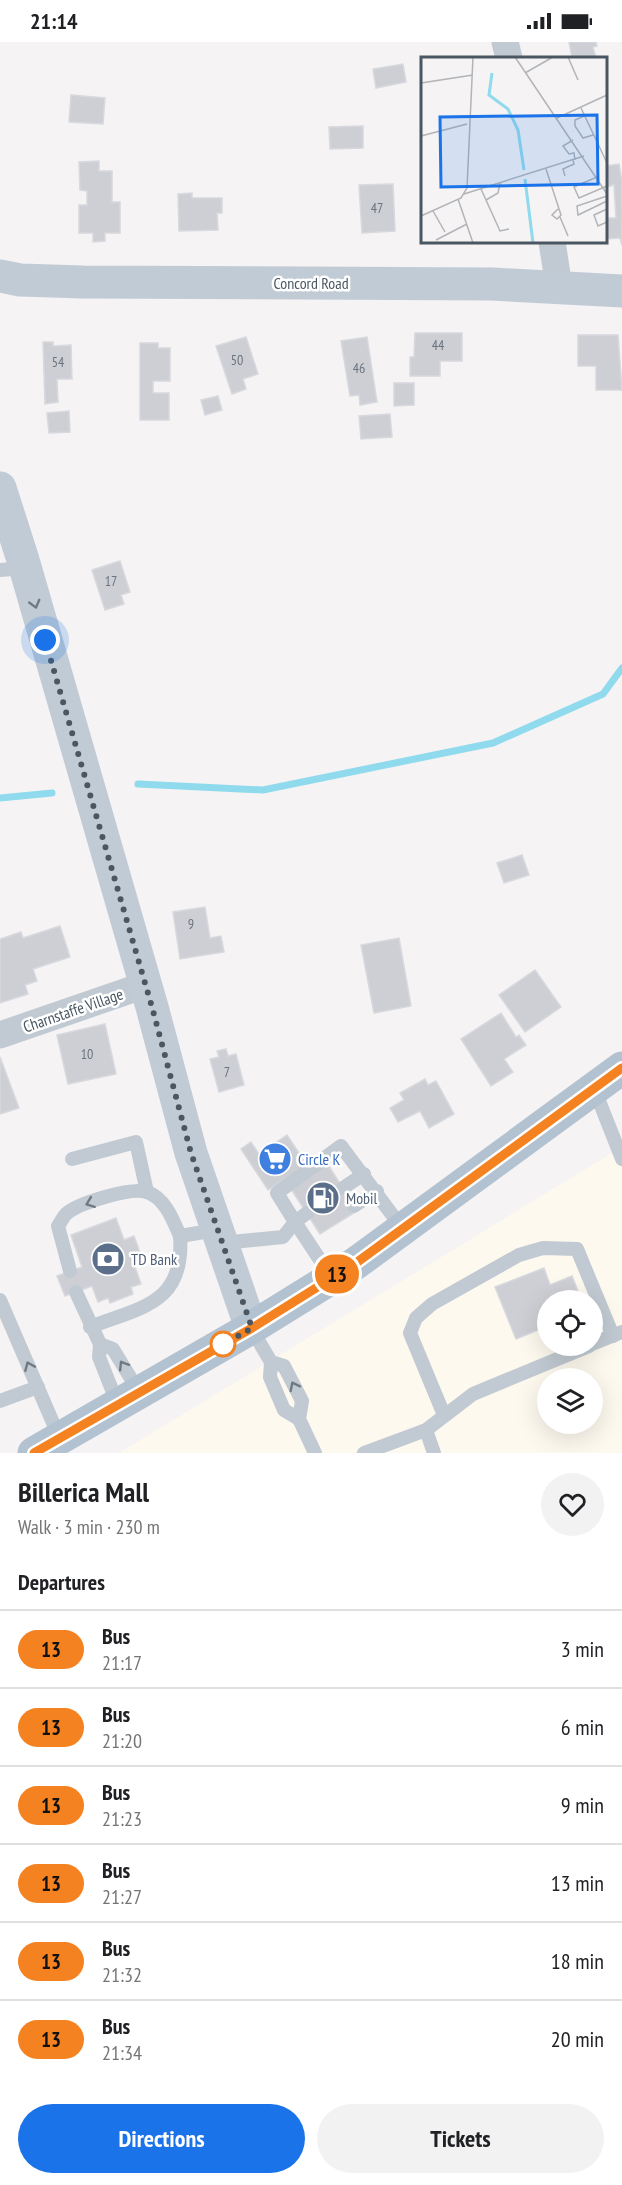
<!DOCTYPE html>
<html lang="en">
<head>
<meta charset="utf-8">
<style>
	:root { --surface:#fff; --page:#f2f2f2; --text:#202124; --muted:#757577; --line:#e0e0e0; --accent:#1a73e8 }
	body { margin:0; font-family:"PT Sans Narrow",sans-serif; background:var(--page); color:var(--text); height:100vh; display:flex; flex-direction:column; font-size:22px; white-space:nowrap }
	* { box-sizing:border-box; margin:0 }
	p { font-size:20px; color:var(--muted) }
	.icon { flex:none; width:33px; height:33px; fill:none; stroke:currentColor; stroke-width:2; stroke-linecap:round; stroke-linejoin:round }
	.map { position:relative; height:1411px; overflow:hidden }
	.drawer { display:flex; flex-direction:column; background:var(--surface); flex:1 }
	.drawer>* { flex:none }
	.badge { padding:0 12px; border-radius:20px; font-size:21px; line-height:39px }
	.fabs { position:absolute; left:537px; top:1248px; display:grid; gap:12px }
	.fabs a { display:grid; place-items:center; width:66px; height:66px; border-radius:50%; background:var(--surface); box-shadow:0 6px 24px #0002; font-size:30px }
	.you { position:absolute; width:30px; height:30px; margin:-15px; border:4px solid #fff; border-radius:50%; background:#1a73e8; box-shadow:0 0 0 9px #1a73e833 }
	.map>.badge { position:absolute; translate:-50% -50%; box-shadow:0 0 0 3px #fff }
	h2 { padding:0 18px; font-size:22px; line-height:54px }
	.round { display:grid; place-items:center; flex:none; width:63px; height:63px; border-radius:32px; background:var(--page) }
	.overview { display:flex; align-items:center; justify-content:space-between; height:102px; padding:0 18px }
	h1 { font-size:28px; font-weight:700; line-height:45px }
	.primary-button { display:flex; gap:12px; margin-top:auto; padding:12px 18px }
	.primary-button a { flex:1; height:69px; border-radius:36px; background:var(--accent); color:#fff; font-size:24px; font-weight:700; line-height:69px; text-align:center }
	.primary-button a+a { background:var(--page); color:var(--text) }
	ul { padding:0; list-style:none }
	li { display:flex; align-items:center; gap:18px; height:78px; padding:0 18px; border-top:2px solid var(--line) }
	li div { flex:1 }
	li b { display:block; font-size:22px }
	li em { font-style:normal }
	li .badge { min-width:66px; font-weight:700; text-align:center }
	.status { display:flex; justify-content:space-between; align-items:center; height:42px; padding:0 30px; background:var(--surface); direction:ltr }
	.status svg { height:16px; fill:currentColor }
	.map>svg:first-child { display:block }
	.commercial { fill:#fdf9ef; fill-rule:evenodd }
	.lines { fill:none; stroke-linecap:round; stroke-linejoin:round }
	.stream { stroke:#90daee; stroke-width:7 }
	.building { fill:#cdcfd5; stroke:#d7d9de; stroke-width:1.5 }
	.lane { stroke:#c1cad2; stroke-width:14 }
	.street { stroke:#c1cad2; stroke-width:27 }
	.secondary { stroke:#c1cbd6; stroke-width:33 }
	.primary { stroke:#b3c2d1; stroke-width:33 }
	.oneway { stroke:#6e7984 }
	.oneway2 { stroke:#6e7983 }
	.line-casing { stroke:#fff; stroke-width:14 }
	.line { stroke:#f58220; stroke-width:9 }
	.walk { stroke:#4a5661; stroke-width:6; stroke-dasharray:0 10.8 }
	.stop-dot { fill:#fff; stroke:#f58220; stroke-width:3 }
	.labels { text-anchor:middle; stroke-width:5; stroke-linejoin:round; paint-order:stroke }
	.number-label { font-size:14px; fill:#6b747e }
	.street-label { font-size:16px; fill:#4a5661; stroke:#fff }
	.shop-label { font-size:16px; fill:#366cbe; stroke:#fff; text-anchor:start }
	.service-label { font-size:16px; fill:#4e5e75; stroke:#fff; text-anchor:start }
	.inset-river { fill:none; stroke:#90daee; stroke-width:3 }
	.inset-road { fill:none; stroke:#b1b4b9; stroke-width:1.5 }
	.view { fill:#1a73e8; fill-opacity:0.15; stroke:#1a73e8; stroke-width:3 }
	.inset-edge { fill:none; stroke:#4a5661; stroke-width:3 }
</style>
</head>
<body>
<div class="status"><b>21:14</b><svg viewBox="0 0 49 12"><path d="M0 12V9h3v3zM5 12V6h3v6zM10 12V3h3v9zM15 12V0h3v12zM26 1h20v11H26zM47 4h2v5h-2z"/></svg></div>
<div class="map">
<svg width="622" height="1411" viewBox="0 0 622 1411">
	<rect width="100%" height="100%" fill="#f5f3f3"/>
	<!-- commercial -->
	<path class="commercial" d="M 622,1105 L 622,1411 L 119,1411 ZM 548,1258 L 592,1258 L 592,1304 L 548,1304 ZM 548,1336 L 592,1336 L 592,1382 L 548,1382 Z"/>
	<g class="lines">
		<!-- stream -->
		<g class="stream">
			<path d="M 138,742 L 263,748 L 493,701 L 603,652 L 622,626"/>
			<path d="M 0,756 L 52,751"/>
		</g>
	</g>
	<!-- building -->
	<g class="building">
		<path d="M 569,0 L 596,0 L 597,4 L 593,5 L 596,16 L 572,16 Z"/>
		<path d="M 403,22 L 406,40 L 376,46 L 373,27 Z"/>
		<path d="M 71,53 L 105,56 L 103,82 L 69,80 Z"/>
		<path d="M 363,84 L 363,106 L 330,107 L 329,85 Z"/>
		<path d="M 99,119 L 99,129 L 112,129 L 112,160 L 120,160 L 120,191 L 105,191 L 105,199 L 93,200 L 93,191 L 79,191 L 79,163 L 87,163 L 87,149 L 80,148 L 79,120 Z"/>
		<path d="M 619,122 L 622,139 L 622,203 L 620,196 L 606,197 L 606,176 L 616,176 L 614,143 L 606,145 L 606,124 Z"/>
		<path d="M 393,142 L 395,189 L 362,191 L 359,143 Z"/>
		<path d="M 192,151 L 192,156 L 222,156 L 222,171 L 217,171 L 218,188 L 179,189 L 178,152 Z"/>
		<path d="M 415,291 L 462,291 L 462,319 L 440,319 L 440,334 L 410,334 L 410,315 L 414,315 Z"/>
		<path d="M 578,293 L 618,293 L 622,348 L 596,348 L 596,324 L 578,324 Z"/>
		<path d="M 246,295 L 258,332 L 243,337 L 246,347 L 232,352 L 216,304 Z"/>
		<path d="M 367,295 L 377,360 L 360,363 L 359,353 L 350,354 L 341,299 Z"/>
		<path d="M 43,300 L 53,300 L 53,304 L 71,303 L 72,337 L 57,337 L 58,360 L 45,362 Z"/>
		<path d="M 140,301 L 158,301 L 158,306 L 170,306 L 170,339 L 153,339 L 153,351 L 169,351 L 169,378 L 140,378 Z"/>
		<path d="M 394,341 L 414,341 L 414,363 L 394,364 Z"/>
		<path d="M 218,354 L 222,368 L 205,373 L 201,358 Z"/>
		<path d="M 69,369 L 70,390 L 49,391 L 47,371 Z"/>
		<path d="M 390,372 L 392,395 L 361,397 L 359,374 Z"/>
		<path d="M 120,519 L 130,550 L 121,553 L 124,562 L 105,568 L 92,528 Z"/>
		<path d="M 522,813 L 529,833 L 504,841 L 497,821 Z"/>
		<path d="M 205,865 L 210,896 L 221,894 L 224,910 L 180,917 L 173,870 Z"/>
		<path d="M 60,884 L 70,915 L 33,927 L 37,939 L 25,943 L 28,952 L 0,961 L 0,897 L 21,890 L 23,896 Z"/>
		<path d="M 399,896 L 411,964 L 374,971 L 361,903 Z"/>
		<path d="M 535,928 L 561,965 L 525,990 L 499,953 Z"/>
		<path d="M 501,971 L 516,995 L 519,993 L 526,1003 L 504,1017 L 513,1030 L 491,1044 L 461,997 Z"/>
		<path d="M 105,982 L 116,1032 L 68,1042 L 57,993 Z"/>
		<path d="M 226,1007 L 228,1014 L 236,1012 L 244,1043 L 219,1050 L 210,1017 L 219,1015 L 217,1009 Z"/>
		<path d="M 0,1015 L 19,1066 L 0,1072 Z"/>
		<path d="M 425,1037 L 428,1043 L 436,1039 L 454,1072 L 429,1086 L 420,1069 L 398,1080 L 390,1066 L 404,1058 L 400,1051 Z"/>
		<path d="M 287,1093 L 307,1123 L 268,1148 L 241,1107 L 251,1100 L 259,1112 Z"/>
		<path d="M 327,1121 L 357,1169 L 320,1192 L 291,1147 Z"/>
		<path d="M 116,1176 L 124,1198 L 134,1194 L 142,1216 L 133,1219 L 141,1242 L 131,1245 L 133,1252 L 110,1261 L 108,1256 L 98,1260 L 92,1244 L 65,1254 L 57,1234 L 82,1225 L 71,1193 Z"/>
		<path d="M 544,1226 L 550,1243 L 572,1234 L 578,1249 L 556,1258 L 548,1258 L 548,1284 L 516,1297 L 495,1245 Z"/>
	</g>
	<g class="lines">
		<!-- lane -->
		<g class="lane">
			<path d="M 0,528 L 25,526"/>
			<path d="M 594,1046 L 622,1117"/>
			<path d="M 72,1117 L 136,1100 L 147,1150"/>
			<path d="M 343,1146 L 364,1132"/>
			<path d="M 354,1164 L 377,1149"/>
			<path d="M 307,1171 L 295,1180 L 332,1236"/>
			<path d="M 222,1201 L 283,1195 L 295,1180 L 277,1151 L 341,1104 L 402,1186"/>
			<path d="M 70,1229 L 58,1184 C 61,1180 63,1175 66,1172 C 78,1161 131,1145 147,1150 C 165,1156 173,1178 180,1194 L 216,1188"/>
			<path d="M 76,1250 L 100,1302 L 99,1315 L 118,1363"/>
			<path d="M 0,1258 L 60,1397"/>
			<path d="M 90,1285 C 141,1265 185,1262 180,1194"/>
			<path d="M 251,1286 L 271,1320 L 270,1335 L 284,1368 L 299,1377"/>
			<path d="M 100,1302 L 113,1307 L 139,1350"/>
			<path d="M 592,1302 L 622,1290"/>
			<path d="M 271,1320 L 284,1324 L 302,1359 L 299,1377 L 315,1411"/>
			<path d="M 0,1359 L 38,1345"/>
			<path d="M 444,1373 L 410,1291 L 416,1276 L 432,1262 L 519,1213 L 543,1206 L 577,1207 L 613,1294"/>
			<path d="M 426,1388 L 434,1411"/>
			<path d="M 364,1411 L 426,1388 L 473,1352 L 589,1304"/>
		</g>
		<!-- street -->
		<g class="street">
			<path d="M 505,0 L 509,16"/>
			<path d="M 552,200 L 559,245"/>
			<path d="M 0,993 L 145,943"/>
		</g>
		<!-- secondary -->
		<g class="secondary">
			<path d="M 0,234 L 20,238 L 83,240 L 492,242 L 622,249"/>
			<path d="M 0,446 L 23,518 L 152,965 L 191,1111 L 251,1286"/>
		</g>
		<!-- primary -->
		<path class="primary" d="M 34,1411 L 251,1286 L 356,1221 L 622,1026"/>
	</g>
	<!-- one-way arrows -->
	<defs><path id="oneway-chevron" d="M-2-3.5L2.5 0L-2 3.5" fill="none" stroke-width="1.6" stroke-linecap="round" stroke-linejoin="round" transform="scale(1.5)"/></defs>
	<use class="oneway" href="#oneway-chevron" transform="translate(35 562) rotate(75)"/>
	<g class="oneway2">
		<use href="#oneway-chevron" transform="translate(90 1161) rotate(159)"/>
		<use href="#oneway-chevron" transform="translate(123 1323) rotate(-122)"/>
		<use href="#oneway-chevron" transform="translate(29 1324) rotate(-113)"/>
		<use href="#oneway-chevron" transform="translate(294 1344) rotate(-117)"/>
	</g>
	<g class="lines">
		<!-- line casing -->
		<g class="line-casing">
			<path id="line" d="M 34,1411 L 252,1286 L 356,1221 L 622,1026"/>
		</g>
		<!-- line -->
		<use href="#line" class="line"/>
		<!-- walk -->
		<path class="walk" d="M 45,598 L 152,965 L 191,1111 L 252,1286 L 220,1304 L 223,1302"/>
	</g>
	<!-- icons -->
	<defs>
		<g id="supermarket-disc" transform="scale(1.725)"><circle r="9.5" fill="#3f7fe0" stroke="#fff"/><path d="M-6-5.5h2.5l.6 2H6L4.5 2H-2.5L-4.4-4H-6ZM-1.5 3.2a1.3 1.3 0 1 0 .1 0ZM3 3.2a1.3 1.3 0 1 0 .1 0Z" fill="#fff"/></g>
		<g id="fuel-disc" transform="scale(1.725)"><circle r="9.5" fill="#5c6f8a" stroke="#fff"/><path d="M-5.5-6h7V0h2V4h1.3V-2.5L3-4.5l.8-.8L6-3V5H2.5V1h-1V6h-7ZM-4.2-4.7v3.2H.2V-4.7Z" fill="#fff"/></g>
		<g id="bank-disc" transform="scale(1.725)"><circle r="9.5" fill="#5c6f8a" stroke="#fff"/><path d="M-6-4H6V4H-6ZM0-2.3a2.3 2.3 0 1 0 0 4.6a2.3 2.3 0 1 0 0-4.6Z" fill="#fff"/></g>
	</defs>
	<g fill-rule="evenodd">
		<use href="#supermarket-disc" x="275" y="1117"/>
		<use href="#fuel-disc" x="323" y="1156"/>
		<use href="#bank-disc" x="108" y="1217"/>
	</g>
	<!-- markers -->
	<circle class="stop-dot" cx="223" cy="1302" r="12"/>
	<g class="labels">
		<!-- number labels -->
		<g class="number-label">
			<text x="377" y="171">47</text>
			<text x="438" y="308">44</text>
			<text x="237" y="323">50</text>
			<text x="58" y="325">54</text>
			<text x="359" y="331">46</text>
			<text x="111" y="544">17</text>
			<text x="191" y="887">9</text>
			<text x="87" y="1017">10</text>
			<text x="227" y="1035">7</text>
		</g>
		<!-- street labels -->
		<g class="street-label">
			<text x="311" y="247">Concord Road</text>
			<text transform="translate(73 968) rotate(-19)" y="6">Charnstaffe Village</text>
		</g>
		<!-- shop labels -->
		<g class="shop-label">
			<text x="298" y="1123">Circle K</text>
		</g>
		<!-- service labels -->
		<g class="service-label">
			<text x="346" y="1162">Mobil</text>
			<text x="131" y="1223">TD Bank</text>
		</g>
	</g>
	<!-- overview -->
	<g transform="translate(421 15)">
		<rect width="186" height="186" fill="#f5f3f3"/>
		<path class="inset-river" d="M 71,16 L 68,38 L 87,52 L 97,73 L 103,113M 104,122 L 112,186"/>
		<path class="inset-road" d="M 94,0 L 186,137M 147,0 L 157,23M 104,16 L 132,0M 0,26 L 52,18M 160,51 L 186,106M 163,59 L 154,63 L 154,69 L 162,81 L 172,78M 136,61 L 186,38M 0,79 L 46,67M 152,83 L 142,89 L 148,97 L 153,96 L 154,103M 125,112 L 140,158 L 136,162 L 131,158 L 137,152M 144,119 L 142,112 L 153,107 L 152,103M 176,120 L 153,130 L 158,141 L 186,129M 60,132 L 79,174 L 88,172M 43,137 L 163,99M 186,139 L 156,149 L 157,158 L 186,144M 37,142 L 52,186M 65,143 L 77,136 L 79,126M 186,152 L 173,158 L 177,169 L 186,165M 12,154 L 24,175M 0,159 L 40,141 L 46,131 L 52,0M 139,160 L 147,179M 15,183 L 46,167"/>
		<path class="view" d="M 176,58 L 177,127 L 20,130 L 19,60 Z"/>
		<rect width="186" height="186" class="inset-edge"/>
	</g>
</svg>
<div class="fabs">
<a><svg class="icon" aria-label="locate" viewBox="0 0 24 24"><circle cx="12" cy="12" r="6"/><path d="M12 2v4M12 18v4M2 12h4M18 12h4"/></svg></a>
<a><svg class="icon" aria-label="layers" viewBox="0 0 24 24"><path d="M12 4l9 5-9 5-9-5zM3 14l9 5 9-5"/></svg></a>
</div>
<div class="you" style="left:45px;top:598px"></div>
<b class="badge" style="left:337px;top:1232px;background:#f58220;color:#111">13</b>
</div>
<section class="drawer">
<div class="overview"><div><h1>Billerica Mall</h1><p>Walk · 3 min · 230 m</p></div><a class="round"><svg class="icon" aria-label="heart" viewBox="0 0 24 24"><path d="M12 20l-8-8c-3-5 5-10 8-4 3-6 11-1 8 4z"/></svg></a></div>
<h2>Departures</h2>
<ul>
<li><span class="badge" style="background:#f58220;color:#111">13</span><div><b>Bus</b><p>21:17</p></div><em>3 min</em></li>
<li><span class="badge" style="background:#f58220;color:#111">13</span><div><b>Bus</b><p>21:20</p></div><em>6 min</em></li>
<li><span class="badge" style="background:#f58220;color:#111">13</span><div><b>Bus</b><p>21:23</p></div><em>9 min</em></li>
<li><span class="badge" style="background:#f58220;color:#111">13</span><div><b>Bus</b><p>21:27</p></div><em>13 min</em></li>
<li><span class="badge" style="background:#f58220;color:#111">13</span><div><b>Bus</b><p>21:32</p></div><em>18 min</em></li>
<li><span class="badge" style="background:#f58220;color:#111">13</span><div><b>Bus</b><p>21:34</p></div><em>20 min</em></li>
</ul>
<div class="primary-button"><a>Directions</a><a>Tickets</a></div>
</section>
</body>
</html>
